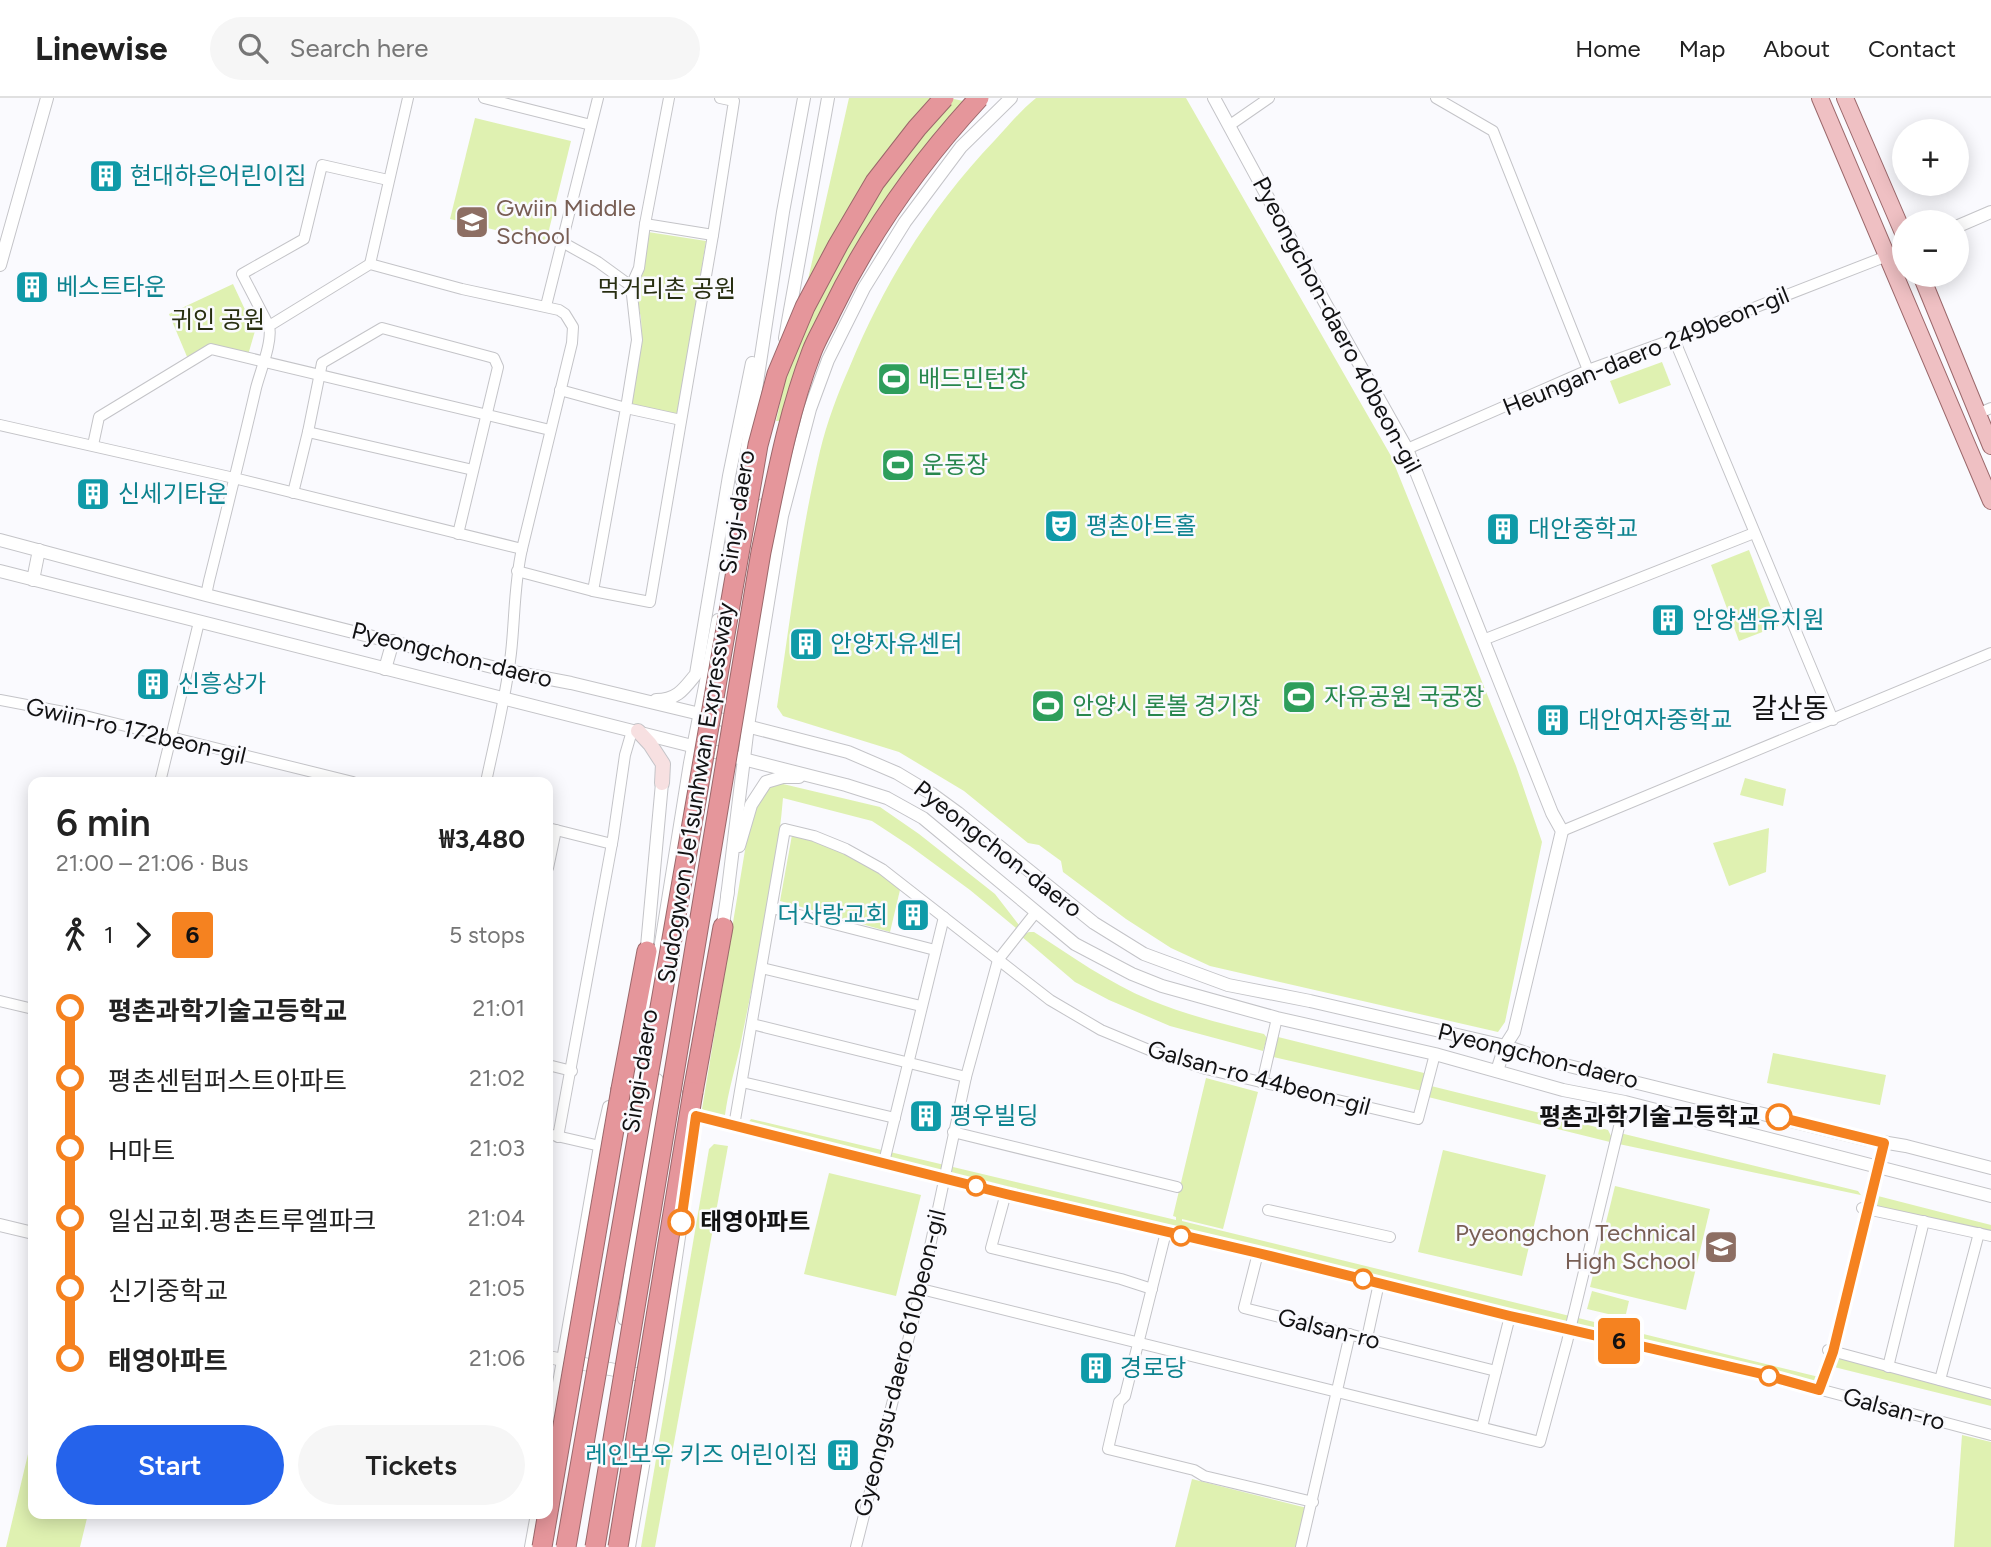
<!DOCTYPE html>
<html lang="en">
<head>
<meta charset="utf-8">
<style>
	:root { --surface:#fff; --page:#f6f6f6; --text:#222; --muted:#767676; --line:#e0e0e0; --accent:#2563eb }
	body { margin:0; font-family:Figtree,"Noto Sans KR",sans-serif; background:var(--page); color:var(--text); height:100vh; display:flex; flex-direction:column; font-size:26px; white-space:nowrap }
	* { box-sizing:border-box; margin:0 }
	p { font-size:23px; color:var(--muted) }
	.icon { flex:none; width:38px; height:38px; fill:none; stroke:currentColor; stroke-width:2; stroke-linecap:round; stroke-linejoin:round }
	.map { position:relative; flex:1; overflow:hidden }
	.drawer { position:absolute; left:28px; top:679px; width:525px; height:742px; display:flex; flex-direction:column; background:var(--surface); border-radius:14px; box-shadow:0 4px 18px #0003 }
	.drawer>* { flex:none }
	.badge { padding:0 14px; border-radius:5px; font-size:24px; line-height:46px }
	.fabs { position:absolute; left:1892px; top:21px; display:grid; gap:14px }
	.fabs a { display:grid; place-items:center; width:77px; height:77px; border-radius:50%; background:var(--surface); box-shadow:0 4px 18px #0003; font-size:35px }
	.map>.badge { position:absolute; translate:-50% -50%; box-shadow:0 0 0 4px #fff }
	.legs { display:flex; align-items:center; gap:10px; height:77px; padding:0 28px; font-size:23px }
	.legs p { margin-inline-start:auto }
	.overview { display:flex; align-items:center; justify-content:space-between; height:119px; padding:0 28px }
	h1 { font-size:38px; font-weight:600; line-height:52px }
	.cta { display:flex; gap:14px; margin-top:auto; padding:14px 28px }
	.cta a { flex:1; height:80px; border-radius:42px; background:var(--accent); color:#fff; font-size:28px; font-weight:600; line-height:80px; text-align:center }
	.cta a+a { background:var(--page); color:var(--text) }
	ul { padding:0 28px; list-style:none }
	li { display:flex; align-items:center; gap:24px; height:70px; font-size:26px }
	li i { display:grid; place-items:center; width:10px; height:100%; margin:0 9px; background:currentColor }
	li i::after { content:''; width:18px; height:18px; margin:-9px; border:5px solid; border-radius:50%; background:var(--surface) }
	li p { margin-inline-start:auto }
	li:first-child i { background:linear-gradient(#0000 50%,currentColor 0) }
	li:last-child i { background:linear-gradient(currentColor 50%,#0000 0) }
	header { display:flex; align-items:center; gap:42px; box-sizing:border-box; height:98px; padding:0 35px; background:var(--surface); border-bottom:2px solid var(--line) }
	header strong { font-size:33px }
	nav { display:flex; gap:38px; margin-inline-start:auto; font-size:24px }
	.search { width:490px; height:63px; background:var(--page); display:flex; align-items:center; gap:18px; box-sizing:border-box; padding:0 24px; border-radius:38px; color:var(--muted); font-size:26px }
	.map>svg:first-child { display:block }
	.green { fill:#dff1b1 }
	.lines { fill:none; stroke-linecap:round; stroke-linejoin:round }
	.minor-casing { stroke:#c4c4c8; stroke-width:12 }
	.tertiary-casing { stroke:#c4c4c8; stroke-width:14 }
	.secondary-casing { stroke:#c4c4c8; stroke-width:16 }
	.primary-casing { stroke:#9b686b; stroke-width:18 }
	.motorway-casing { stroke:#9b686b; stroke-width:21 }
	.minor { stroke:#fff; stroke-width:10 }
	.tertiary { stroke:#fff; stroke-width:12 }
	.secondary { stroke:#f7e0e1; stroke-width:14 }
	.primary { stroke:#efc0c3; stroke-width:16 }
	.motorway { stroke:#e5969b; stroke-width:19 }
	.motorway-bridge-casing { stroke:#9b686b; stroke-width:21; stroke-linecap:butt }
	.motorway-bridge { stroke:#e5969b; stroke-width:19 }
	.line-1-casing { stroke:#fff; stroke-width:16 }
	.line-1 { stroke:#f58220; stroke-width:10 }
	.stop-1-dot { fill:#fff; stroke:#f58220; stroke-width:3.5 }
	.labels { text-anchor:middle; stroke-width:5; stroke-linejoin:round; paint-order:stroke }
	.culture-label { font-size:24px; fill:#0d838f; stroke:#fafafe; text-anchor:start }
	.education-label { font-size:24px; fill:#785e54; stroke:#fafafe; text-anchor:start }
	.park-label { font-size:24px; fill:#272e10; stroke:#fafafe }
	.street-label { font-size:24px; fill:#121213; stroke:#fafafe }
	.leisure-label { font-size:24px; fill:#27864d; stroke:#fafafe; text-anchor:start }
	.stop-label { font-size:24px; font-weight:bold; fill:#121213; stroke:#fafafe; text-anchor:end }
	.quarter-label { font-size:28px; fill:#121213; stroke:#fafafe }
</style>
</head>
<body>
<header>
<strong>Linewise</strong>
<div class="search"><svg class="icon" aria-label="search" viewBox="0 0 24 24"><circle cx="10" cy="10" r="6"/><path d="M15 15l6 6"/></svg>Search here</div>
<nav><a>Home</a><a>Map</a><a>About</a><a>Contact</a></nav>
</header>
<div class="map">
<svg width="1991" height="1449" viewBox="0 0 1991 1449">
	<rect width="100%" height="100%" fill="#fafafe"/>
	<!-- green -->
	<g class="green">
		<path d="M 849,0 L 949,0 L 973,5 L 887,109 L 785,323 L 776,323 Z"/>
		<path d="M 1036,0 L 1186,0 L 1391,358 L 1516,668 L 1542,744 L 1505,924 L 1498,934 L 1210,868 L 1171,850 L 1126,821 L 1063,774 L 1061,763 L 1039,747 L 1028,745 L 964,693 L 899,654 L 783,618 L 777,609 C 790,524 800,437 820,353 C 827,324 838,295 850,268 C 885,183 932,108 995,42 C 1008,28 1021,12 1036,0 Z"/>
		<path d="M 475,20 L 571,43 L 546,144 L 450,121 Z"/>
		<path d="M 648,134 L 706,143 L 678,318 L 632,306 L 642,242 L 641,220 L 634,188 Z"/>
		<path d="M 233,186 L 255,233 L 248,257 L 210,248 L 188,261 L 169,216 Z"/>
		<path d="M 1662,264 L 1671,287 L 1619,306 L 1610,283 Z"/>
		<path d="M 1749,452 L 1778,528 L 1739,543 L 1711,467 Z"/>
		<path d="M 1745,680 L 1786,691 L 1783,708 L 1740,697 Z"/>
		<path d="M 783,686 L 880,709 L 919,736 L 995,796 L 1019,827 L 1016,830 L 970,792 L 910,748 L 872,723 L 783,700 C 776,783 756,867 740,949 C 735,971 728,994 725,1017 L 714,1019 L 702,1011 L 753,704 L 768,688 Z"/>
		<path d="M 1769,730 L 1766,774 L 1729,788 L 1713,745 Z"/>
		<path d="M 792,737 L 817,743 L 875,771 L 900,792 L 890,834 L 780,803 Z"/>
		<path d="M 1029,834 L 1034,834 C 1071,858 1109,885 1150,902 C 1187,917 1226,927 1264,936 L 1267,940 L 1263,953 L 1170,928 L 1109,902 L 1075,884 L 1021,838 Z"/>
		<path d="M 1278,939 L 1424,975 L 1425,980 L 1422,993 L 1269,958 L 1274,940 Z"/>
		<path d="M 1773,955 L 1886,977 L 1880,1007 L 1767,985 Z"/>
		<path d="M 1206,980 L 1258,994 L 1223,1131 L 1182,1121 L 1182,1123 L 1819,1279 L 1817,1287 L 749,1030 L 748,1025 L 751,1021 L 1176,1122 L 1176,1119 L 1173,1118 Z"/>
		<path d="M 1431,988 L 1608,1032 L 1614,1044 L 1620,1035 L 1858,1093 L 1861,1097 L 1870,1099 L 1614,1045 L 1424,998 Z"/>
		<path d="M 714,1046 L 728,1048 L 655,1449 L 641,1449 L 709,1051 Z"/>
		<path d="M 1443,1052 L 1546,1077 L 1522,1178 L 1418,1154 Z"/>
		<path d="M 829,1075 L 921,1097 L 896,1198 L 804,1176 Z"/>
		<path d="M 1615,1088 L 1710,1111 L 1686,1212 L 1590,1189 Z"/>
		<path d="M 1874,1097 L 1991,1127 L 1991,1137 L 1871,1109 Z"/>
		<path d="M 1592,1193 L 1629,1203 L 1625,1220 L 1587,1211 Z"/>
		<path d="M 1835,1257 L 1991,1297 L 1991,1308 L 1834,1269 L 1833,1264 Z"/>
		<path d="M 33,1335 L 33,1416 L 88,1416 L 80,1449 L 6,1449 Z"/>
		<path d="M 1962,1337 L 1991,1344 L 1991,1449 L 1954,1449 Z"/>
		<path d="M 1192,1381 L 1311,1411 L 1301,1449 L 1175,1449 Z"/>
	</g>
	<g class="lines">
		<!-- minor casing -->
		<g class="minor-casing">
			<g id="minor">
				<path d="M 484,0 L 591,27"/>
				<path d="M 1436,0 L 1493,33 L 1588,272"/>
				<path d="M 1230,27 L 1269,0"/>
				<path d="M 645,126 L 713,137"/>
				<path d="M 562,144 L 598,164 L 631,188 L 637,242 L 626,310 L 681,322"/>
				<path d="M 370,166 L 408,0"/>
				<path d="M 631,188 L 639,170 L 645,126 L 669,0"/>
				<path d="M 546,208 L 598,0"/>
				<path d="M 269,228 L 242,176 L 304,141 L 322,67 L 388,82"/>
				<path d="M 1674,241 L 1833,622"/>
				<path d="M 560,292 L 626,310 L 593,493"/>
				<path d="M 1977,316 L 1991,310"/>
				<path d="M 0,327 L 234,380 L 522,451 L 572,245 L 573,229 L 565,216 L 559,212 L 462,191 L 370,166 L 269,228 C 273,243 260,274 256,290 C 241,355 225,419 209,483 L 206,497"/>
				<path d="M 308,334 L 473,372"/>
				<path d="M 93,347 L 99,319 L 211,251 L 550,332"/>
				<path d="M 1407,351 L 1588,272 L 1674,241 L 1887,158"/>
				<path d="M 293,395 L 308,334 L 322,265 L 382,230 L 494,260 L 498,269 L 458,436"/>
				<path d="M 517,473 L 593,493 L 650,504 L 713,137 L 734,3 L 720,0"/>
				<path d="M 1483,542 L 1754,435"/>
				<path d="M 0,602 L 85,618 L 353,684"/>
				<path d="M 160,684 L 199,524"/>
				<path d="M 486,684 C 495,641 506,599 511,555 C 515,520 514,486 522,451"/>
				<path d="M 548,730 L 612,746"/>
				<path d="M 1562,733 L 1991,555"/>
				<path d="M 548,770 L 556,732"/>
				<path d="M 772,810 L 935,852"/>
				<path d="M 762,870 L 921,908"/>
				<path d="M 0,903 L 33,911"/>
				<path d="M 752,926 L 966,979"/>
				<path d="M 548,967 L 572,973"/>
				<path d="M 742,984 L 895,1020"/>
				<path d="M 1262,985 L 1277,920"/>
				<path d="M 696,1018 L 1510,1218 L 1762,1276 L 1991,1337"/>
				<path d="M 734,1028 L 785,731 L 814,738 L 846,751 L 882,771 L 1050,902 L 1101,932 L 1154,954 L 1206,971 L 1418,1021 L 1435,956"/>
				<path d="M 953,1034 L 1177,1089"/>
				<path d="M 548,1036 L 600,1048"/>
				<path d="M 558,1039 L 613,740 L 625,657 L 632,633"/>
				<path d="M 884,1064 L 944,819"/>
				<path d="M 1006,1095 L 991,1150 L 1121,1181 L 1152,1191"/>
				<path d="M 1862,1110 L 1991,1138"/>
				<path d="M 1268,1112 L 1390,1139"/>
				<path d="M 1166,1134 L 1125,1298 L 1119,1304 L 1108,1351 L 1194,1372 L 1204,1378 L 1313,1404"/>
				<path d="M 1258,1155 L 1244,1210 L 1496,1273"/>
				<path d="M 921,1191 L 1540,1344 L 1567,1244 L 1625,1004"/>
				<path d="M 1367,1240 L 1379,1185"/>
				<path d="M 1828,1252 L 1991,1296"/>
				<path d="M 1888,1269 L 1924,1123"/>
				<path d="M 1940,1282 L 1979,1135"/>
				<path d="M 1819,1292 L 1833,1254 L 1884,1045"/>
				<path d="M 1482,1329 L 1510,1218"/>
				<path d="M 856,1449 L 921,1191 L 966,979 L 998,862 L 1036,814"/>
				<path d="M 1301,1449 L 1350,1236"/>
			</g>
		</g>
		<!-- tertiary casing -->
		<g class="tertiary-casing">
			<g id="tertiary">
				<path d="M 1214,0 L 1324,203 L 1407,351 L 1552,715 L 1562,733 L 1514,934 L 1505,948 L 1497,973"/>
				<path d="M 1956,129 L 1991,114"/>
				<path d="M 1887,158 L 1904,151"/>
				<path d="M 0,167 L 47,0"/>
				<path d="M 785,240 L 828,0"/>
				<path d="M 742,383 L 783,114 L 804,0"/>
				<path d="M 730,406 L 732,452"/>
				<path d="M 0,442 L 206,497 L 508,573 L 571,585 L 700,616 L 848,654 L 897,675 L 932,696 L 958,715 L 1094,825 L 1144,856 L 1228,887 L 1310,903 L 1505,948 L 1553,964 L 1864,1041 L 1906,1048 L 1991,1070"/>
				<path d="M 747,453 L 763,407"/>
				<path d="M 0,473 L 846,687 L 887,700 L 923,720 L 1075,846 L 1132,876 L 1162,888 L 1277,920 L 1435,956 L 1563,992 L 1625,1004 L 1991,1098"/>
				<path d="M 33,482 L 39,452"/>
				<path d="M 385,571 L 393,543"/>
				<path d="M 656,602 C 677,602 684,591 696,576 L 729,378 L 752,265"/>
				<path d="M 739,748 L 751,707 L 766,684 L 783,679 L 799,679"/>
				<path d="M 727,799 L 748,628 L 782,418 L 810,311 L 828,262 L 864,190 L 905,124 L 961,49 L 1011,0"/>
				<path d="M 722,833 L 728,793"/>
				<path d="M 646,859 L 662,685"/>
				<path d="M 650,914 L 690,665 L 718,522"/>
				<path d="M 0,1127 L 33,1135"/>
				<path d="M 624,1221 L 657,982"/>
				<path d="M 548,1259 L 651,1279"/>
				<path d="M 548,1349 L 600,1048 L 609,1009"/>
				<path d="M 531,1449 L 537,1416"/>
				<path d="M 629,1449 L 658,1281 L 680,1132"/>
			</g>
		</g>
		<!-- secondary casing -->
		<g class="secondary-casing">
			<path id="secondary" d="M 638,633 L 650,646 L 663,666 L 662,685"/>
		</g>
		<!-- primary casing -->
		<g class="primary-casing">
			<g id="primary">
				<path d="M 1820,0 L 1991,403"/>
				<path d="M 1845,0 L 1904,137"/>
				<path d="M 1921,177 L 1991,348"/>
			</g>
		</g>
		<!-- motorway casing -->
		<g class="motorway-casing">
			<g id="motorway">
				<path d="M 621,991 L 647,853"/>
				<path d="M 693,994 L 723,829"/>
			</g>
		</g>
		<!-- minor -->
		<use href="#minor" class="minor"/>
		<!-- tertiary -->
		<use href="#tertiary" class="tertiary"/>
		<!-- secondary -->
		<use href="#secondary" class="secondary"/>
		<!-- primary -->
		<use href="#primary" class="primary"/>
		<!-- motorway -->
		<use href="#motorway" class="motorway"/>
		<!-- motorway-bridge casing -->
		<g class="motorway-bridge-casing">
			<g id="motorway-bridge">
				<path d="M 542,1449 L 621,991"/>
				<path d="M 566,1449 L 758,347 L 777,276 L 805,209 L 838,147 L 875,84 L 917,30 L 944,0"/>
				<path d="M 595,1449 L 761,454 C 775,387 787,318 812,253 C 817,240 825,227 831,214 C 869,135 919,65 979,0"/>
				<path d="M 618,1449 L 693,994"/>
			</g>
		</g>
		<!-- motorway-bridge -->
		<use href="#motorway-bridge" class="motorway-bridge"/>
	</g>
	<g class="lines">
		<!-- line-1 casing -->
		<g class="line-1-casing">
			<path id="line-1" d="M 681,1124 L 696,1018 L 1006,1096 L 1258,1155 L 1510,1218 L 1762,1276 L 1819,1292 L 1833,1254 L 1884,1045 L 1779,1019"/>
		</g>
		<!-- line-1 -->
		<use href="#line-1" class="line-1"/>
	</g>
	<!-- icons -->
	<defs>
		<g id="building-square" transform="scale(1.75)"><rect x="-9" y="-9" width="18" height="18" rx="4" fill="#0f9aa8" stroke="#fafafe"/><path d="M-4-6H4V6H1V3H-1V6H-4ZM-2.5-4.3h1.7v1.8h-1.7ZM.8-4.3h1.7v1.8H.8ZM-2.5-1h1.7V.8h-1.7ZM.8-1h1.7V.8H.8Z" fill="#fff"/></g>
		<g id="school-square" transform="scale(1.75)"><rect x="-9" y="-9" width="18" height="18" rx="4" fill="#8d6e63" stroke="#fafafe"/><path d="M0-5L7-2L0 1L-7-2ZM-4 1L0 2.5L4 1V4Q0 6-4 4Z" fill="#fff"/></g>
		<g id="stadium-square" transform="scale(1.75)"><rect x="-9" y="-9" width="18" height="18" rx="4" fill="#2e9e5b" stroke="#fafafe"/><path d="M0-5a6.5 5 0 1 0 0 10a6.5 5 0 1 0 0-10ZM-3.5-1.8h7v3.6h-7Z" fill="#fff"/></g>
		<g id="theatre-square" transform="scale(1.75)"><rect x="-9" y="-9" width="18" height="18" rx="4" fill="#0f9aa8" stroke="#fafafe"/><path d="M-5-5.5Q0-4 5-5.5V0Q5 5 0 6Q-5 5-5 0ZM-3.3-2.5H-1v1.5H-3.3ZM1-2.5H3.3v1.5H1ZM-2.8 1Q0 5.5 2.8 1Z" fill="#fff"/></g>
	</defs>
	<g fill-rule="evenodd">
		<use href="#building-square" x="106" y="78"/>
		<use href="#school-square" x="472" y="124"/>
		<use href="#building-square" x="32" y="189"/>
		<use href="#stadium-square" x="894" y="281"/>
		<use href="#stadium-square" x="898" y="367"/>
		<use href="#building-square" x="93" y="396"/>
		<use href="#theatre-square" x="1061" y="428"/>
		<use href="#building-square" x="1503" y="431"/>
		<use href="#building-square" x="1668" y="522"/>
		<use href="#building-square" x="806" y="546"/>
		<use href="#building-square" x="153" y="586"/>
		<use href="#stadium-square" x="1299" y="599"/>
		<use href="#stadium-square" x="1048" y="608"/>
		<use href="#building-square" x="1553" y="622"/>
		<use href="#building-square" x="913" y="817"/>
		<use href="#building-square" x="926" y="1018"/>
		<use href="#school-square" x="1721" y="1149"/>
		<use href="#building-square" x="1096" y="1270"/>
		<use href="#building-square" x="843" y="1357"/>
	</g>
	<!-- markers -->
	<g class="stop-1-dot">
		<circle cx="1779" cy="1019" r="12"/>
		<circle cx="976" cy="1088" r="9"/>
		<circle cx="681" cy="1124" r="12"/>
		<circle cx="1181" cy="1138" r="9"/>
		<circle cx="1363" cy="1181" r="9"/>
		<circle cx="1769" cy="1278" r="9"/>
	</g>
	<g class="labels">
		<!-- culture labels -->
		<g class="culture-label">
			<text x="130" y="86">현대하은어린이집</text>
			<text x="56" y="197">베스트타운</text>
			<text x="118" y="404">신세기타운</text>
			<text x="1086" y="436">평촌아트홀</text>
			<text x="1528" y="439">대안중학교</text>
			<text x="1692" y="530">안양샘유치원</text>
			<text x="830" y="554">안양자유센터</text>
			<text x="178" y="594">신흥상가</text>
			<text x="1578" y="630">대안여자중학교</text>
			<text x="888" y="825" text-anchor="end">더사랑교회</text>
			<text x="950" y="1026">평우빌딩</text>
			<text x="1120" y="1278">경로당</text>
			<text x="818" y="1365" text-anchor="end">레인보우 키즈 어린이집</text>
		</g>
		<!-- education labels -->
		<g class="education-label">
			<text x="496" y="118">Gwiin Middle<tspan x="496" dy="28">School</tspan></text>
			<text x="1696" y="1143" text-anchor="end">Pyeongchon Technical<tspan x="1696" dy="28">High School</tspan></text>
		</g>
		<!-- park labels -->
		<g class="park-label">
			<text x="667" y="199">먹거리촌 공원</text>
			<text x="218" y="230">귀인 공원</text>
		</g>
		<!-- street labels -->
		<g class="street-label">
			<text transform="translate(1337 227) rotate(62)" y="8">Pyeongchon-daero 40beon-gil</text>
			<text transform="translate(1646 253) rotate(-22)" y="8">Heungan-daero 249beon-gil</text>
			<text transform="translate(737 414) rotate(-81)" y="8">Singi-daero</text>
			<text transform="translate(452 557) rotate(14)" y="8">Pyeongchon-daero</text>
			<text transform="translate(136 633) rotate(13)" y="8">Gwiin-ro 172beon-gil</text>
			<text transform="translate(696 695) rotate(-81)" y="8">Sudogwon Je1sunhwan Expressway</text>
			<text transform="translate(998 751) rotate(38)" y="8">Pyeongchon-daero</text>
			<text transform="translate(1538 958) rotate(14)" y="8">Pyeongchon-daero</text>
			<text transform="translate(640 973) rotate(-81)" y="8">Singi-daero</text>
			<text transform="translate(1259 980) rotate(15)" y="8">Galsan-ro 44beon-gil</text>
			<text transform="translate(1329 1231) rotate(14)" y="8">Galsan-ro</text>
			<text transform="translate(900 1265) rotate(-76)" y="8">Gyeongsu-daero 610beon-gil</text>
			<text transform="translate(1894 1311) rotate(15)" y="8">Galsan-ro</text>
		</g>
		<!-- leisure labels -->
		<g class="leisure-label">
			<text x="918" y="289">배드민턴장</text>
			<text x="922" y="375">운동장</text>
			<text x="1324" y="607">자유공원 국궁장</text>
			<text x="1072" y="616">안양시 론볼 경기장</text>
		</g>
		<!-- stop labels -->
		<g class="stop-label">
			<text x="1760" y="1027">평촌과학기술고등학교</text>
			<text x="700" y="1132" text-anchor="start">태영아파트</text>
		</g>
		<!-- quarter labels -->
		<g class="quarter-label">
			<text x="1790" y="620">갈산동</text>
		</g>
	</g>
</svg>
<div class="fabs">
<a>+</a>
<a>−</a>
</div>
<b class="badge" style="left:1619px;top:1243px;background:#f58220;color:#111">6</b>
<section class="drawer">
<div class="overview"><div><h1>6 min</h1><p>21:00 – 21:06 · Bus</p></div><b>₩3,480</b></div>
<div class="legs"><svg class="icon" aria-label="walk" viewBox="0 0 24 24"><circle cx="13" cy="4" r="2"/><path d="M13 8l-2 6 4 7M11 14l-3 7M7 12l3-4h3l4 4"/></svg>1<svg class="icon" aria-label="forward" viewBox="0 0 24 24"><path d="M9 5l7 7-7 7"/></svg><b class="badge" style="background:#f58220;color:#111">6</b><p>5 stops</p></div>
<ul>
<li><i style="color:#f58220"></i><b>평촌과학기술고등학교</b><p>21:01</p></li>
<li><i style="color:#f58220"></i><span>평촌센텀퍼스트아파트</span><p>21:02</p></li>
<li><i style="color:#f58220"></i><span>H마트</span><p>21:03</p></li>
<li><i style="color:#f58220"></i><span>일심교회.평촌트루엘파크</span><p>21:04</p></li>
<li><i style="color:#f58220"></i><span>신기중학교</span><p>21:05</p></li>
<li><i style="color:#f58220"></i><b>태영아파트</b><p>21:06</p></li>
</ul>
<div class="cta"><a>Start</a><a>Tickets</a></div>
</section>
</div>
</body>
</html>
